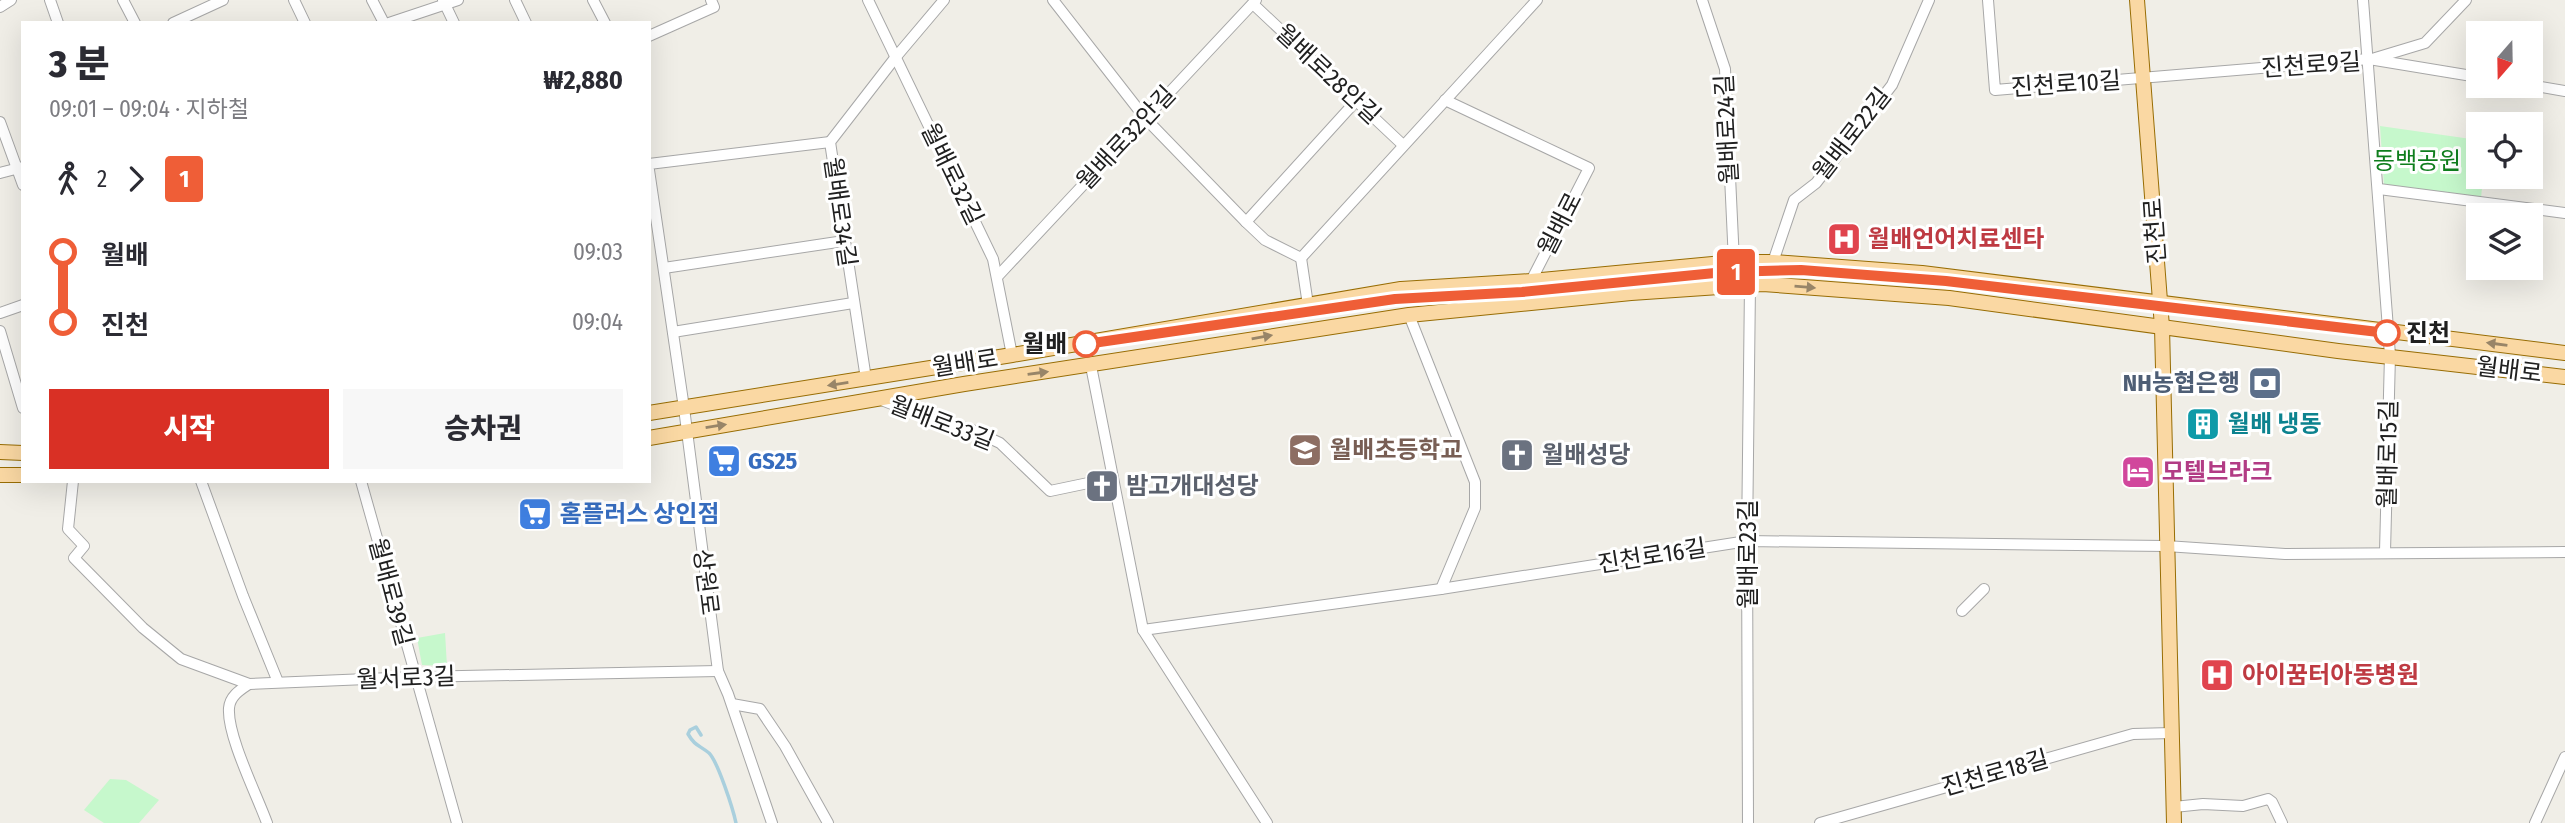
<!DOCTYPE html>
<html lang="ko">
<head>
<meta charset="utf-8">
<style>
	:root { --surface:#fff; --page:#f7f7f7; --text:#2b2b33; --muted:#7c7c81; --accent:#d93025 }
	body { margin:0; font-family:"Fira Sans Condensed","Noto Sans KR",sans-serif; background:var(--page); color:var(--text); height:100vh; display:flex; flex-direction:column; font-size:26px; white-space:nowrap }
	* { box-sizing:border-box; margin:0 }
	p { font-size:23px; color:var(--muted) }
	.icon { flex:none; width:38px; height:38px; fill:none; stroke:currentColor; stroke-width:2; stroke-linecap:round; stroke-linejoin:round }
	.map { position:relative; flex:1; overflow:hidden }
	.details { position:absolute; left:21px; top:21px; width:630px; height:462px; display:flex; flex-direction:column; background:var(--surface); border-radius:0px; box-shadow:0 7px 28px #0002 }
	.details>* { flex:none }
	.badge { padding:0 14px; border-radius:5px; font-size:24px; line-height:46px }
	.needle { width:46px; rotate:200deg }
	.controls { position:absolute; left:2466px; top:21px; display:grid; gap:14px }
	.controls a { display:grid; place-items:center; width:77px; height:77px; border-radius:0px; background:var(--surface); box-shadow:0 7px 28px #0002; font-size:35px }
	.map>.badge { position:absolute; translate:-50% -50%; box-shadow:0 0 0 4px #fff }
	.legs { display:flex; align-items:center; gap:10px; height:77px; padding:0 28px; font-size:23px }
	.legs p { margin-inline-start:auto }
	.head { display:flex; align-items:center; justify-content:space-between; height:119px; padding:0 28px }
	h1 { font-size:38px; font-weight:800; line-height:52px }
	.action { display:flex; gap:14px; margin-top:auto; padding:14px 28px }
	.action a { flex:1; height:80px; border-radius:0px; background:var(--accent); color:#fff; font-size:28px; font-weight:800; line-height:80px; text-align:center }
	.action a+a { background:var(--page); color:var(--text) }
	ul { padding:0 28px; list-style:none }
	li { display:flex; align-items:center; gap:24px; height:70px; font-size:26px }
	li i { display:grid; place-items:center; width:10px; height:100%; margin:0 9px; background:currentColor }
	li i::after { content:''; width:18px; height:18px; margin:-9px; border:5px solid; border-radius:50%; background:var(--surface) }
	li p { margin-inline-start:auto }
	li:first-child i { background:linear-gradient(#0000 50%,currentColor 0) }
	li:last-child i { background:linear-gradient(currentColor 50%,#0000 0) }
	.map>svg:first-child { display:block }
	.park { fill:#c6f8cc }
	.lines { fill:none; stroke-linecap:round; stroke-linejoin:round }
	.stream { stroke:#a9cfdd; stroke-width:3.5 }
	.minor-casing { stroke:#a7a7a7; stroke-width:12 }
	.major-casing { stroke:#986d04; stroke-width:16 }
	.minor { stroke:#fff; stroke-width:10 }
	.major { stroke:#fad8a3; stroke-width:14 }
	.oneway { fill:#988568 }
	.line-1-casing { stroke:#fff; stroke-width:16 }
	.line-1 { stroke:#ef5e37; stroke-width:10 }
	.stop-1-dot { fill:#fff; stroke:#ef5e37; stroke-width:3.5 }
	.labels { text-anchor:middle; stroke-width:6; stroke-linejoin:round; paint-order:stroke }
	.street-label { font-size:24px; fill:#202020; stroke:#fff }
	.park-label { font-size:24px; fill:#0f7e1d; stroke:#fff }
	.health-label { font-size:24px; font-weight:bold; fill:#be3a42; stroke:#fff; text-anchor:start }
	.stop-label { font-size:24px; font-weight:bold; fill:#202020; stroke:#fff; text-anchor:start }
	.service-label { font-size:24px; font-weight:bold; fill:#4e5e75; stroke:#fff; text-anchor:end }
	.culture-label { font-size:24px; font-weight:bold; fill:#0d838f; stroke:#fff; text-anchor:start }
	.education-label { font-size:24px; font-weight:bold; fill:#785e54; stroke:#fff; text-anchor:start }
	.worship-label { font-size:24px; font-weight:bold; fill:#5b616d; stroke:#fff; text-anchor:start }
	.shop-label { font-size:24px; font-weight:bold; fill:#366cbe; stroke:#fff; text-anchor:start }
	.hotel-label { font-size:24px; font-weight:bold; fill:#b23c85; stroke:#fff; text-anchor:start }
</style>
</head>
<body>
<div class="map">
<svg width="2565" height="823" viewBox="0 0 2565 823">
	<rect width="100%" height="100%" fill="#f0eee7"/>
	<!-- park -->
	<g class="park">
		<path d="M 2380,126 L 2478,140 L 2478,177 L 2483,177 L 2481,198 L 2384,185 Z"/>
		<path d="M 445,633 L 447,666 L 422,665 L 417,638 Z"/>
		<path d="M 110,779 L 126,780 L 159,800 L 139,823 L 104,823 L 84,810 Z"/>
	</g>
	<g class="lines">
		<!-- stream -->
		<path class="stream" d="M 701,735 L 696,727 L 690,730 L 688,734 C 695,746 699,745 709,753 C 718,762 733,809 736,823"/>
		<!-- minor casing -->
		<g class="minor-casing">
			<g id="minor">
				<path d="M 50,0 L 58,23"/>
				<path d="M 123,0 L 135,23"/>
				<path d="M 294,0 L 305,23"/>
				<path d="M 372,0 L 384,23"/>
				<path d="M 443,0 L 454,23"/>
				<path d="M 515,0 L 526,23"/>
				<path d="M 593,0 L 605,23"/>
				<path d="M 868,0 L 993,259 L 1012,355"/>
				<path d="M 1053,0 L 1145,118 L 1246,222 L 1265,240 L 1301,258"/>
				<path d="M 1702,0 L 1725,69 L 1734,262"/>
				<path d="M 1988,0 L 1995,90 L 2369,59 L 2478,77"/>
				<path d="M 2363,0 L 2390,355 L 2385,552"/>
				<path d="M 1253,4 L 1403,145"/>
				<path d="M 0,7 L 11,0"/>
				<path d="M 173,23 L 223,0"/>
				<path d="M 389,23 L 458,0"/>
				<path d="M 649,36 L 714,7 L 711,0"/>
				<path d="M 2372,59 L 2425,43 L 2466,0"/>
				<path d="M 2530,85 L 2565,91"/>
				<path d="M 1445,100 L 1589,168 L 1531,281"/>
				<path d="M 0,122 L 23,185"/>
				<path d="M 649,164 L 830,142"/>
				<path d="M 649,170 L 684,408 L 718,671 L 728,694 L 772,823"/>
				<path d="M 0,173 L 23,167"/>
				<path d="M 2379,189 L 2565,213"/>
				<path d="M 1246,222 L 1356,101"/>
				<path d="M 1301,258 L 1537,0"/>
				<path d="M 1301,258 L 1308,305"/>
				<path d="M 1773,262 L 1794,200 L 1816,183 L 1892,85 L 1929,0"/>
				<path d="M 664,268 L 844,241"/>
				<path d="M 997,277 L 1256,0"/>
				<path d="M 0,313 L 23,305"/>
				<path d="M 1409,315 L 1475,482 L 1475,508 L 1441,589"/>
				<path d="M 0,331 L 23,408"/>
				<path d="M 673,332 L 853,303"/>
				<path d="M 1091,366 L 1143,630 L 1267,823"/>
				<path d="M 866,379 L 830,142 L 895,58 L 944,0"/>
				<path d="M 879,399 L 940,423 L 970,429 L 1000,443 L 1050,491 L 1112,478"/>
				<path d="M 73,481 L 68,529 L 84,546 L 74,558 L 143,628 L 181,659 L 249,684"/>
				<path d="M 201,481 L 243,596 L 278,682"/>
				<path d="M 361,481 L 457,823"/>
				<path d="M 1962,611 L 1984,589"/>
				<path d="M 1143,630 L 1441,589 L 1747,541 L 2166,546 L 2285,554 L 2565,552"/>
				<path d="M 732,704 L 760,709 L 785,746 L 828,823"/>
				<path d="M 2174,807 L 2203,804 L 2243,806 L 2268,799 L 2272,802 L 2282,823"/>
				<path d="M 267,823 C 257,795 227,736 229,708 C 230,696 240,690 249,684 L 414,677 L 718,671"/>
				<path d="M 1748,823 L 1747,541 L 1750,285"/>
				<path d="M 1820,823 L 2133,734 L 2172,733"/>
				<path d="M 2535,823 L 2565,757"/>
			</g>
		</g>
		<!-- major casing -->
		<g class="major-casing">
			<g id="major">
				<path d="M 2137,0 L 2162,327 L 2174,823"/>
				<path d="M 649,413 L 1012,355 L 1401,289 L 1531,281 L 1734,262 L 1773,262 L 1922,273 L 2565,353"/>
				<path d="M 649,438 L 964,384 L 1409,315 L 1631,293 L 1763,284 L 1949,298 L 2338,351 L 2565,377"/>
				<path d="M 0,452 L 23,453"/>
				<path d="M 0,475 L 23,475"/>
			</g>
		</g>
		<!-- minor -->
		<use href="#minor" class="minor"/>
		<!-- major -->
		<use href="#major" class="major"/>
	</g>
	<!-- one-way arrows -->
	<defs><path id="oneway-solid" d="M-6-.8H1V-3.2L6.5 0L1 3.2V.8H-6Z" transform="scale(1.75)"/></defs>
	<g class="oneway">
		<use href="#oneway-solid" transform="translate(1805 287) rotate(5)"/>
		<use href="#oneway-solid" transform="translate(1262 337) rotate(-10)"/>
		<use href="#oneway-solid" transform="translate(2497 344) rotate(-172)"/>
		<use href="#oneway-solid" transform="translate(1038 373) rotate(-8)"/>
		<use href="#oneway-solid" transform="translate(838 384) rotate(171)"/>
		<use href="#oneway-solid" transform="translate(716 426) rotate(-9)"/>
	</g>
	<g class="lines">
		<!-- line-1 casing -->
		<g class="line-1-casing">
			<path id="line-1" d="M 1086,344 L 1395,299 L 1522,292 L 1725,272 L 1801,270 L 1946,281 L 2387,333"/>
		</g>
		<!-- line-1 -->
		<use href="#line-1" class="line-1"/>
	</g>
	<!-- icons -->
	<defs>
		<g id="hospital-square" transform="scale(1.75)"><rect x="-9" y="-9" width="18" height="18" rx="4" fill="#e0444e" stroke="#fff"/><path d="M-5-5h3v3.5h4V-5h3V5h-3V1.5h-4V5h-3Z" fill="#fff"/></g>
		<g id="bank-square" transform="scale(1.75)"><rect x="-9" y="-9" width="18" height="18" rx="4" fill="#5c6f8a" stroke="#fff"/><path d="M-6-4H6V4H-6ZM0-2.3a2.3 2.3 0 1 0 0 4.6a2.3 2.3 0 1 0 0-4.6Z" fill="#fff"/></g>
		<g id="building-square" transform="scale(1.75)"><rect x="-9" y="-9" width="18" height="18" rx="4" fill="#0f9aa8" stroke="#fff"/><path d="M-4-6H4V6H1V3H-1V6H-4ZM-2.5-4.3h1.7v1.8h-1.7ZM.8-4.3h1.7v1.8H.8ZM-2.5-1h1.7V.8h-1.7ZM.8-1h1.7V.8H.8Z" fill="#fff"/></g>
		<g id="school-square" transform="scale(1.75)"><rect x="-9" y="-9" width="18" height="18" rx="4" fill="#8d6e63" stroke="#fff"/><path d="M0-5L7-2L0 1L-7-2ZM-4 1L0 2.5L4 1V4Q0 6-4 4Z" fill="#fff"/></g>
		<g id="church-square" transform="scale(1.75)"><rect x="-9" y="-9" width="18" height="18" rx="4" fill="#6b7280" stroke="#fff"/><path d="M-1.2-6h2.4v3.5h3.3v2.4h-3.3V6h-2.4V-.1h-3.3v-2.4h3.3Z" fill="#fff"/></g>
		<g id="supermarket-square" transform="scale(1.75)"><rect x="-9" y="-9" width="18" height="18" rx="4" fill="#3f7fe0" stroke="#fff"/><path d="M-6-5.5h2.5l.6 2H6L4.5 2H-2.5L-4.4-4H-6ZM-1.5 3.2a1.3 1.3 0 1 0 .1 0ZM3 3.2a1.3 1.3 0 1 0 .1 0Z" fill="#fff"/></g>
		<g id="hotel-square" transform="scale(1.75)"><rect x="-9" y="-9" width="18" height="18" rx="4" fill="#d1479c" stroke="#fff"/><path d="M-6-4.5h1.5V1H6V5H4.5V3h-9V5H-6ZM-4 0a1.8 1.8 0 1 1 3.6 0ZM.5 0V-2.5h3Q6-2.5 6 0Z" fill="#fff"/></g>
	</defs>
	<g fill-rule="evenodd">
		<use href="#hospital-square" x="1844" y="239"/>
		<use href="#bank-square" x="2265" y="383"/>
		<use href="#building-square" x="2203" y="424"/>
		<use href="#school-square" x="1305" y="450"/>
		<use href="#church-square" x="1517" y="455"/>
		<use href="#supermarket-square" x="724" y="461"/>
		<use href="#hotel-square" x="2138" y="472"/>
		<use href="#church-square" x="1102" y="486"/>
		<use href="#supermarket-square" x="535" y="514"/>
		<use href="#hospital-square" x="2217" y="675"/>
	</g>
	<!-- markers -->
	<g class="stop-1-dot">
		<circle cx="2387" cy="333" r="12"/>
		<circle cx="1086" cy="344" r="12"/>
	</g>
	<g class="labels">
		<!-- street labels -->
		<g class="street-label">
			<text transform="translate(2311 65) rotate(-4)" y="8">진천로9길</text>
			<text transform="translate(1328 74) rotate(43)" y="8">월배로28안길</text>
			<text transform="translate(2066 84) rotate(-4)" y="8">진천로10길</text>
			<text transform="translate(1727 129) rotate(-93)" y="8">월배로24길</text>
			<text transform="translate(1852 134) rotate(-52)" y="8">월배로22길</text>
			<text transform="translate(1126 138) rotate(-47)" y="8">월배로32안길</text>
			<text transform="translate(952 174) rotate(64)" y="8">월배로32길</text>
			<text transform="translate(840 212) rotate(82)" y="8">월배로34길</text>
			<text transform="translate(1560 224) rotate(-63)" y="8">월배로</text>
			<text transform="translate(2155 231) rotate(-94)" y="8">진천로</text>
			<text transform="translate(965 363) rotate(-9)" y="8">월배로</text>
			<text transform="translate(2509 370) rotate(7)" y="8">월배로</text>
			<text transform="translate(942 423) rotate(21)" y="8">월배로33길</text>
			<text transform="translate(2388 454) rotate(-89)" y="8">월배로15길</text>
			<text transform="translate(1748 554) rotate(-90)" y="8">월배로23길</text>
			<text transform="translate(1652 556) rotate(-9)" y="8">진천로16길</text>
			<text transform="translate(706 582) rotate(83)" y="8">상원로</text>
			<text transform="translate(391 592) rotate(75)" y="8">월배로39길</text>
			<text transform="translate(406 678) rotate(-2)" y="8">월서로3길</text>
			<text transform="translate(1995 773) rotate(-16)" y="8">진천로18길</text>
		</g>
		<!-- park labels -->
		<g class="park-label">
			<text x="2417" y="169">동백공원</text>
		</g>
		<!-- health labels -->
		<g class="health-label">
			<text x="1868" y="247">월배언어치료센타</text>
			<text x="2242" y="683">아이꿈터아동병원</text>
		</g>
		<!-- stop labels -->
		<g class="stop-label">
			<text x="2406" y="341">진천</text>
			<text x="1067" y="352" text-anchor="end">월배</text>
		</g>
		<!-- service labels -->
		<g class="service-label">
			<text x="2240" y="391">NH농협은행</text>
		</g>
		<!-- culture labels -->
		<g class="culture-label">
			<text x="2228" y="432">월배 냉동</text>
		</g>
		<!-- education labels -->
		<g class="education-label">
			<text x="1330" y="458">월배초등학교</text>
		</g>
		<!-- worship labels -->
		<g class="worship-label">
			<text x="1542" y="463">월배성당</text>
			<text x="1126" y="494">밤고개대성당</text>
		</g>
		<!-- shop labels -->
		<g class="shop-label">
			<text x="748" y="469">GS25</text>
			<text x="560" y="522">홈플러스 상인점</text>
		</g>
		<!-- hotel labels -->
		<g class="hotel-label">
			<text x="2162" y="480">모텔브라크</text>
		</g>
	</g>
</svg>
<div class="controls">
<a><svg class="needle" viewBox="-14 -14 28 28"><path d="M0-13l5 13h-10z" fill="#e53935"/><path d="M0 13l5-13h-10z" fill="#7c7c81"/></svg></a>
<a><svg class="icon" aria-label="locate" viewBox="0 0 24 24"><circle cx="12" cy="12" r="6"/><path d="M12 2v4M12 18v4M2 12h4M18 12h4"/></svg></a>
<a><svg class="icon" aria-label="layers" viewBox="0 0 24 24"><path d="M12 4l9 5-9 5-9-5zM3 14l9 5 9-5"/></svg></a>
</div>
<b class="badge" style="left:1736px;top:272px;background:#ef5e37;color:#fff">1</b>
<section class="details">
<div class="head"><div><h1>3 분</h1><p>09:01 – 09:04 · 지하철</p></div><b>₩2,880</b></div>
<div class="legs"><svg class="icon" aria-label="walk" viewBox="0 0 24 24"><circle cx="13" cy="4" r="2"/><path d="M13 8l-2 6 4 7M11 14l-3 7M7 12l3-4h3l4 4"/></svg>2<svg class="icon" aria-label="forward" viewBox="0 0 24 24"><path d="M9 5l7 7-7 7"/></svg><b class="badge" style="background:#ef5e37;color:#fff">1</b></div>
<ul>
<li><i style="color:#ef5e37"></i><b>월배</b><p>09:03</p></li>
<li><i style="color:#ef5e37"></i><b>진천</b><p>09:04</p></li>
</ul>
<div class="action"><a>시작</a><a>승차권</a></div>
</section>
</div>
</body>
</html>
